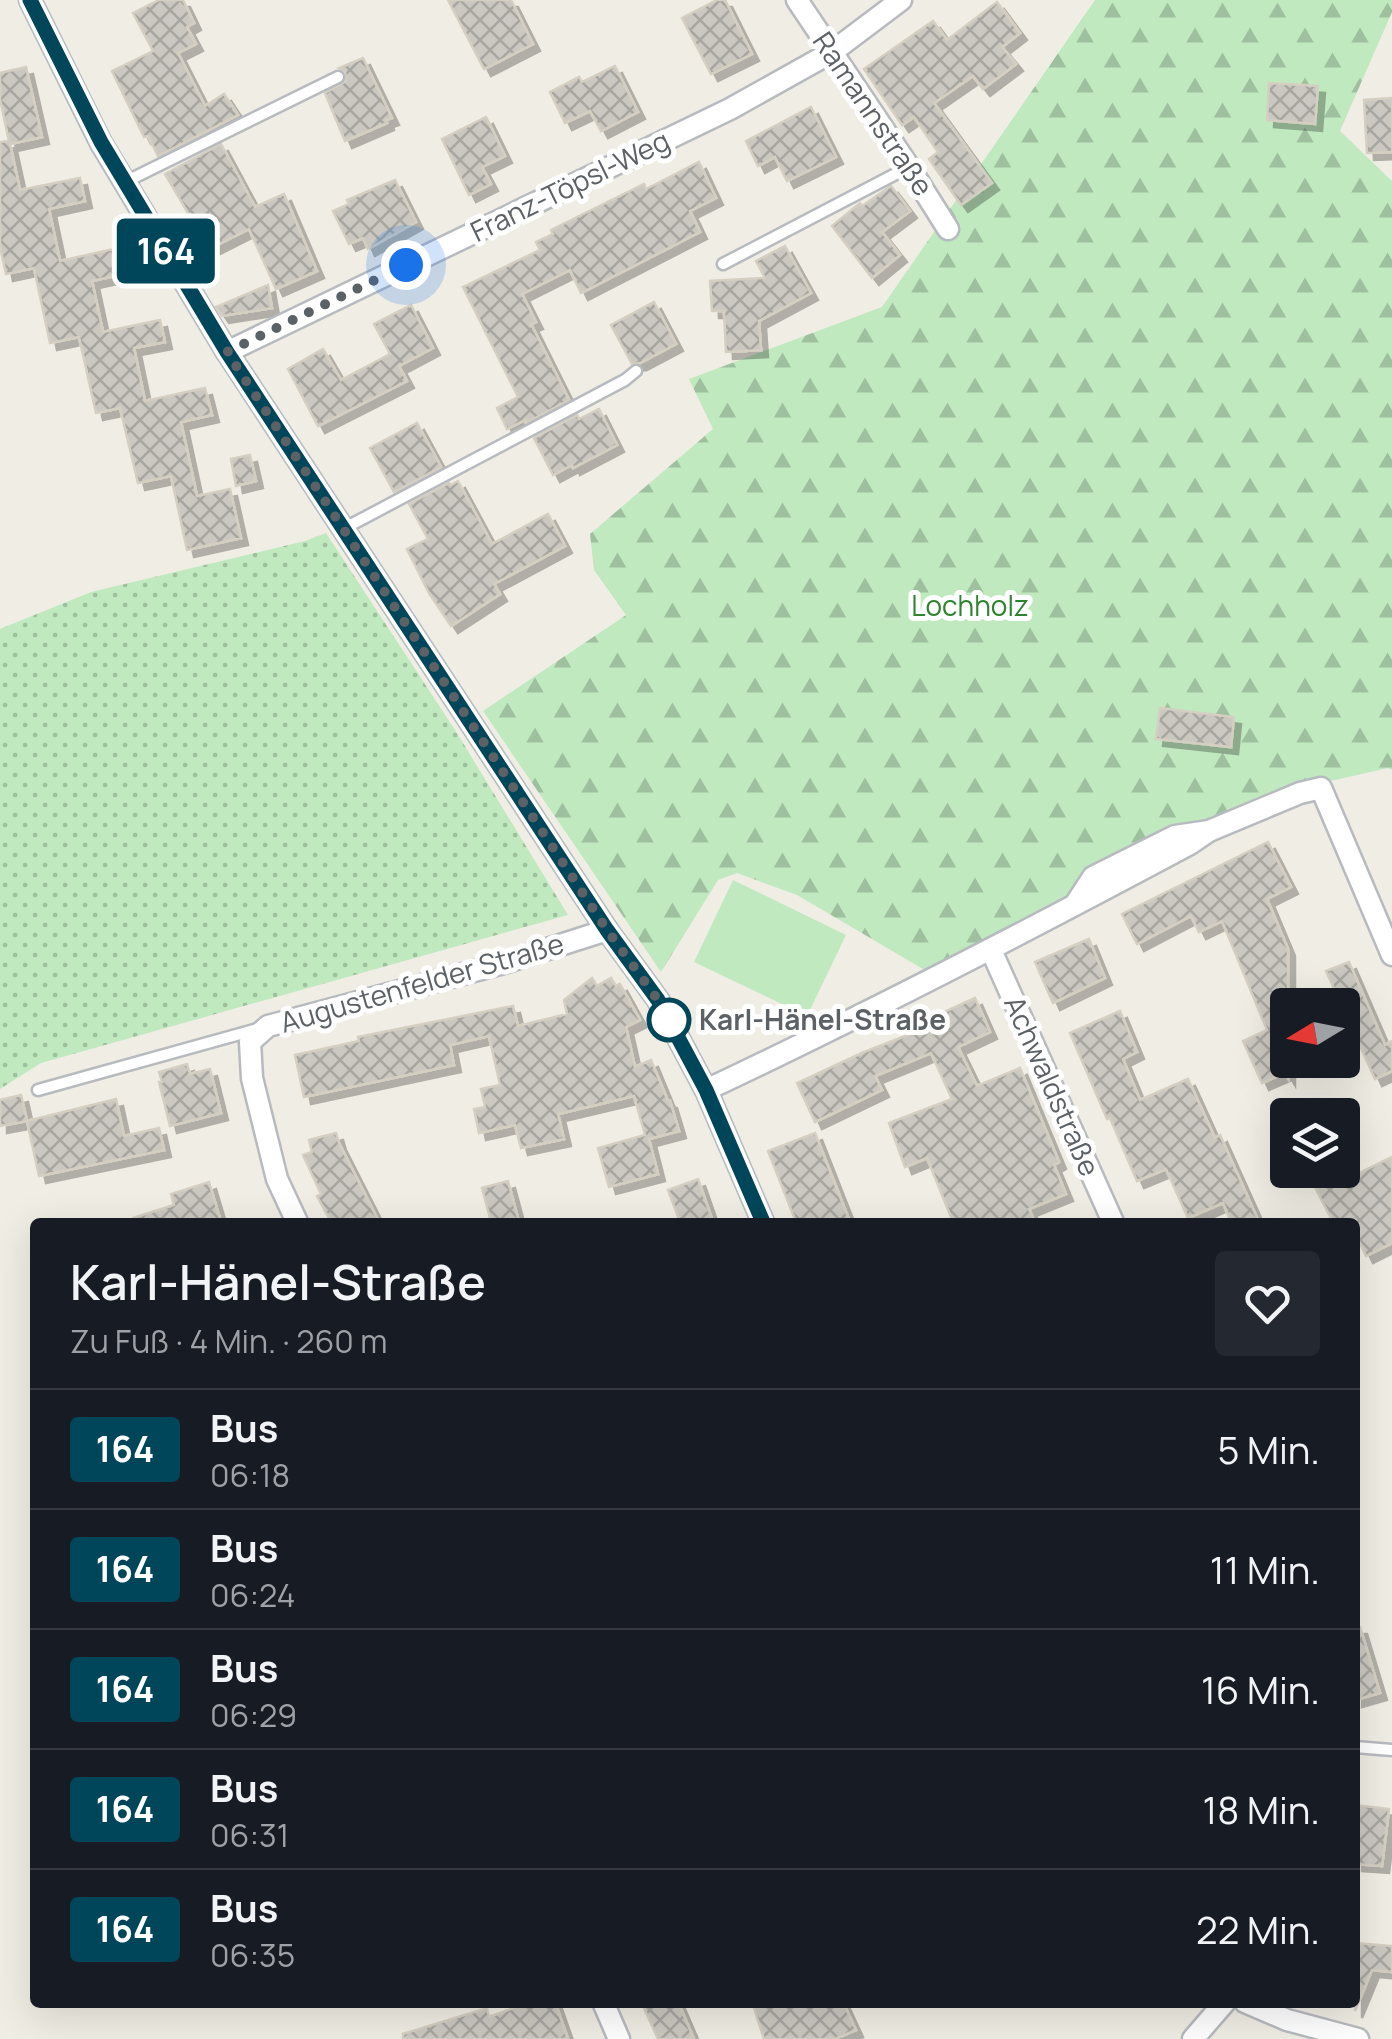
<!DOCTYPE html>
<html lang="de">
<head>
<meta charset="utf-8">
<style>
	:root { --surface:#171b24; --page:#242831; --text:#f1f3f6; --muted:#9ea1a6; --line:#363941 }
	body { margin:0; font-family:Manrope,sans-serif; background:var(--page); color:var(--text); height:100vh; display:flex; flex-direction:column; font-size:38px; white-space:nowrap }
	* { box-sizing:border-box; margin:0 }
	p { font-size:32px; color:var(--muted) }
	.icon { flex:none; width:55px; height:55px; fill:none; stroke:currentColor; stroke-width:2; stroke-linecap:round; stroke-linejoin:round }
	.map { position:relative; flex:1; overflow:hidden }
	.panel { position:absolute; left:30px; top:1218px; width:1330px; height:790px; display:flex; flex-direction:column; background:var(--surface); border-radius:10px; box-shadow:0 10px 40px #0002 }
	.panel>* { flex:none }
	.badge { padding:0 20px; border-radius:8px; font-size:35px; line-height:65px }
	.needle { width:65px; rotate:260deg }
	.buttons { position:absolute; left:1270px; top:988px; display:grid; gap:20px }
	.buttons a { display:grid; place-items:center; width:90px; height:90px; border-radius:10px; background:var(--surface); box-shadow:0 10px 40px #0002; font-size:50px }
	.you { position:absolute; width:50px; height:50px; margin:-25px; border:8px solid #fff; border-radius:50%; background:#1a73e8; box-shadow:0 0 0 15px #1a73e833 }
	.map>.badge { position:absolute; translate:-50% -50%; box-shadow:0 0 0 5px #fff }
	.round { display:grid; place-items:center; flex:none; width:105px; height:105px; border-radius:10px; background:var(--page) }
	.summary { display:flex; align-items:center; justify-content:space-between; height:170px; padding:0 40px }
	h1 { font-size:48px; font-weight:600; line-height:75px }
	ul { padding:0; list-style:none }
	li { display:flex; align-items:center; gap:30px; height:120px; padding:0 40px; border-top:2px solid var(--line) }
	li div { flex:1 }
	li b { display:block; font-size:38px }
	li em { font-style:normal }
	li .badge { min-width:110px; font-weight:700; text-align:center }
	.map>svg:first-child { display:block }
	.grass { fill:url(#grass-dots) }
	.forest { fill:url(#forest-firs) }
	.pitch { fill:#c0e9bf }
	.building { fill:url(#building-cross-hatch); stroke:#d5cfc2; stroke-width:2.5; filter:url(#shadow) }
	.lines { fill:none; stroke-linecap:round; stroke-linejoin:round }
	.service-casing { stroke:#b7babf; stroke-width:15 }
	.minor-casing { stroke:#b7babf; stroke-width:25 }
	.service { stroke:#fff; stroke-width:10 }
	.minor { stroke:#fff; stroke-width:20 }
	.line-casing { stroke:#fff; stroke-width:22 }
	.line { stroke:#00465a; stroke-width:15 }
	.walk { stroke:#5c6166; stroke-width:10; stroke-dasharray:0 18 }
	.stop-dot { fill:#fff; stroke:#00465a; stroke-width:5 }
	.labels { text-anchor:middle; stroke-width:10; stroke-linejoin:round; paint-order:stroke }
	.street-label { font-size:28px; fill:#5c6166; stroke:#fff }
	.park-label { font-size:28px; fill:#2e8330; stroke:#fff }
	.stop-label { font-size:28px; font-weight:bold; fill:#5c6166; stroke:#fff; text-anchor:start }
</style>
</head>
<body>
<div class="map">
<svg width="1392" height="2039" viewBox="0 0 1392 2039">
	<defs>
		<pattern id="grass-dots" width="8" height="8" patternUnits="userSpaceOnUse" patternTransform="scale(2.5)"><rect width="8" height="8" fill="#c0e9bf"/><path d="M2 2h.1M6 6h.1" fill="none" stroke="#9fc09f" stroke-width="1.8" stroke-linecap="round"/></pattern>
		<pattern id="forest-firs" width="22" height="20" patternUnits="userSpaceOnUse" patternTransform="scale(2.5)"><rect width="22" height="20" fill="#c0e9bf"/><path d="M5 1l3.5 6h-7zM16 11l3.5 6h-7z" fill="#9fc09f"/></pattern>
		<pattern id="building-cross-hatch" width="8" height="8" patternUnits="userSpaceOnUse" patternTransform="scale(2.5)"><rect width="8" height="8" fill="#cbc8c1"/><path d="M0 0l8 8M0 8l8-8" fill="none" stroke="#a8a6a1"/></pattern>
		<filter id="shadow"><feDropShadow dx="7" dy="7" stdDeviation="0" flood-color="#0004"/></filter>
	</defs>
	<rect width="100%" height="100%" fill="#f0ede4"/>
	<!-- grass -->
	<path class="grass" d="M 326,533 L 455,730 L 568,915 L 41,1063 L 0,1089 L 0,629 L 91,592 L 305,541 Z"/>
	<!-- forest -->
	<path class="forest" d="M 1095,0 L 1392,0 L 1392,12 L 1340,131 L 1392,181 L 1392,770 L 1388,768 L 1265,796 L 991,950 L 928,972 L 797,895 L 737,873 L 718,880 L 661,972 L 483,711 L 626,615 L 594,570 L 590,534 L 713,429 L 689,379 L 882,307 Z"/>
	<!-- pitch -->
	<path class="pitch" d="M 733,880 L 846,935 L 807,1016 L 694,962 Z"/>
	<!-- building -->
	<g class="building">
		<path d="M 159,0 L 183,0 L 194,23 L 187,27 L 196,44 L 178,53 L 205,106 L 224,94 L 238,115 L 158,156 L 148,136 L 144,137 L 112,71 L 153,51 L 133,13 Z"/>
		<path d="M 448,0 L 511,0 L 533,44 L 484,69 Z"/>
		<path d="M 717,0 L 725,0 L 752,54 L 711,74 L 682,18 Z"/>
		<path d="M 997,2 L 1020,33 L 1002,47 L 1016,64 L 983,89 L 973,76 L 934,103 L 992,183 L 961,205 L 929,159 L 938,152 L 914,117 L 902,125 L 864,69 L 933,21 L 947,40 Z"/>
		<path d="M 363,58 L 392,118 L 386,120 L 387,123 L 345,141 L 325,93 L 346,81 L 345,72 L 339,68 Z"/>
		<path d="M 615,66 L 638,112 L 601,131 L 590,111 L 565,123 L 550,92 L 579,77 L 582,82 Z"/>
		<path d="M 26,67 L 42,137 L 10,144 L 20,190 L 80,178 L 85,201 L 49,209 L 60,261 L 118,248 L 124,274 L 92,281 L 103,332 L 160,320 L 165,342 L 134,348 L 145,401 L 205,388 L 212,415 L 181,422 L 197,496 L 230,489 L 241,538 L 187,550 L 171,476 L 138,483 L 120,408 L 96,413 L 79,337 L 50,343 L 34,268 L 6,274 L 0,246 L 0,142 L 9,141 L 0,99 L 0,73 Z"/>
		<path d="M 1269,83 L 1318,86 L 1315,124 L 1267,120 Z"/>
		<path d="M 1392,98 L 1392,152 L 1367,153 L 1364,100 Z"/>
		<path d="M 811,107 L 836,157 L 787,181 L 775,157 L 758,166 L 746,141 Z"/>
		<path d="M 486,117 L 505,156 L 482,167 L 491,184 L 469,195 L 442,139 Z"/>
		<path d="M 221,144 L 255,207 L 284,194 L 317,271 L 276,289 L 249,229 L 209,249 L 165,174 Z"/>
		<path d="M 699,162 L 716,198 L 690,211 L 700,232 L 581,293 L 570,270 L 522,294 L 536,322 L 531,324 L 569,400 L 526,423 L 525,420 L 507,429 L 497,408 L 518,397 L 463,287 L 540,250 L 536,242 L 553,234 L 551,230 L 644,184 L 646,189 Z"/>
		<path d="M 395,180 L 416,222 L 368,249 L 363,238 L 349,244 L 333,211 L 349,204 L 347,200 Z"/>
		<path d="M 891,186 L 910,211 L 882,232 L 900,255 L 872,278 L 832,226 L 860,203 L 862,206 Z"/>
		<path d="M 785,246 L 811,293 L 759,321 L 761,350 L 726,352 L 724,311 L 712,311 L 710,281 L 765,278 L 756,261 Z"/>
		<path d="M 268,285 L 272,308 L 222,316 L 216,307 Z"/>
		<path d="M 654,302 L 676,344 L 640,363 L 632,364 L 611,325 Z"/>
		<path d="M 411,305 L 433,348 L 399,366 L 407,381 L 318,426 L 288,369 L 323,349 L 341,380 L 390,354 L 374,324 Z"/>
		<path d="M 599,409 L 617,445 L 573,468 L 572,465 L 553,475 L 534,438 L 577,415 L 579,419 Z"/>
		<path d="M 417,423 L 441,467 L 394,492 L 370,448 Z"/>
		<path d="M 250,455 L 256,481 L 236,486 L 231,459 Z"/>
		<path d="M 458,481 L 492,544 L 548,514 L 565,546 L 494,584 L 500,594 L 451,626 L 429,593 L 407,549 L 428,539 L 409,504 L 449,483 L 451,485 Z"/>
		<path d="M 1160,708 L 1234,717 L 1231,747 L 1156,739 Z"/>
		<path d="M 1268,842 L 1291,887 L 1267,899 L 1288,949 L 1288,1078 L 1285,1073 L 1262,1083 L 1243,1041 L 1267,1030 L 1222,921 L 1199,932 L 1191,916 L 1137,944 L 1122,914 Z"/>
		<path d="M 1089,939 L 1105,978 L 1053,1003 L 1035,962 Z"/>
		<path d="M 1349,962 L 1385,1045 L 1392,1041 L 1392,1071 L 1375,1079 L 1326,971 Z"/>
		<path d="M 592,978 L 597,986 L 611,978 L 616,986 L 620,984 L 640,1020 L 626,1027 L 635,1067 L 651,1060 L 668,1101 L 670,1101 L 679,1131 L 649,1139 L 658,1174 L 609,1187 L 598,1148 L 645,1135 L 634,1096 L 558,1114 L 564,1139 L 521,1148 L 515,1125 L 479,1133 L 474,1109 L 485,1107 L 481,1089 L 500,1085 L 489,1036 L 450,1045 L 454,1065 L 304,1097 L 295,1055 L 359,1041 L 358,1037 L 513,1006 L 518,1026 L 567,1014 L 564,1000 Z"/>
		<path d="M 975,998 L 990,1032 L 958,1047 L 977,1086 L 1020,1068 L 1059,1162 L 1054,1165 L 1066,1194 L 1029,1209 L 1035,1222 L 953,1222 L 927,1158 L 905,1167 L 889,1123 L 952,1099 L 931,1053 L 875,1076 L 882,1090 L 815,1122 L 797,1083 L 864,1052 L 921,1030 L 918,1024 Z"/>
		<path d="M 1120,1011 L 1137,1052 L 1123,1059 L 1140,1100 L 1188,1079 L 1215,1138 L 1220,1135 L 1259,1222 L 1231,1222 L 1223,1203 L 1188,1218 L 1166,1169 L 1137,1181 L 1110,1118 L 1107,1119 L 1070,1033 Z"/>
		<path d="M 187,1064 L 190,1074 L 210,1069 L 221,1113 L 170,1126 L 159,1082 L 162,1082 L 159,1072 Z"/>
		<path d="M 21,1095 L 27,1121 L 0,1126 L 0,1100 Z"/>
		<path d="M 116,1099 L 124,1136 L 159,1128 L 164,1150 L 39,1176 L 27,1121 Z"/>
		<path d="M 336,1133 L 339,1143 L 379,1222 L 331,1222 L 317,1196 L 321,1194 L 303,1155 L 312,1152 L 309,1140 Z"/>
		<path d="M 815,1133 L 850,1222 L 796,1222 L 768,1151 Z"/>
		<path d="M 1392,1157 L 1392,1243 L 1366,1256 L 1355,1233 L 1355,1222 L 1333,1222 L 1306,1170 L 1356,1170 L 1357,1174 Z"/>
		<path d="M 698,1179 L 713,1222 L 680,1222 L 668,1190 Z"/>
		<path d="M 508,1181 L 519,1222 L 491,1222 L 482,1188 Z"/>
		<path d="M 209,1182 L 221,1222 L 133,1222 L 133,1218 L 174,1205 L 171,1194 Z"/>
		<path d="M 1355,1627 L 1360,1627 L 1380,1693 L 1355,1700 Z"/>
		<path d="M 1355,1805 L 1389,1809 L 1382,1866 L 1355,1864 Z"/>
		<path d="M 1355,1943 L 1392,1946 L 1392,1972 L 1372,1970 L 1355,2011 Z"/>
		<path d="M 530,2002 L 555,2002 L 568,2039 L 403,2039 L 403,2034 L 487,2008 L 489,2017 Z"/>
		<path d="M 657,2002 L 678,2002 L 694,2039 L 658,2039 L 644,2008 Z"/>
		<path d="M 752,2002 L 843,2002 L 856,2030 L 835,2039 L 764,2039 Z"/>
	</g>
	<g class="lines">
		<!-- service casing -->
		<g class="service-casing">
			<g id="service">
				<path d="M 125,182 L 338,77"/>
				<path d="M 723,264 L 909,167"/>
				<path d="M 343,529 L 625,380 L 636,371"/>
				<path d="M 38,1090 L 258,1029"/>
				<path d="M 1355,1747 L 1392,1750"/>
			</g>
		</g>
		<!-- minor casing -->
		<g class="minor-casing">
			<g id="minor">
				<path d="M 30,0 L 101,143 L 227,352 L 607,930 L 658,1000 L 706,1090 L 763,1222"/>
				<path d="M 797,0 L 909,167 L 948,229"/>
				<path d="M 227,352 L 730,109 L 832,52 L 901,0"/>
				<path d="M 1076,903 L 1093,877 L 1175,836 L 1209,831 L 1300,793 L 1321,788 L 1392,955"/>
				<path d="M 991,950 L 1113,1222"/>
				<path d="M 706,1090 C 870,1013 1031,929 1190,844 L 1209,831"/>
				<path d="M 297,1222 L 277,1179 L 252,1078 L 250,1042 L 268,1026 L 504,963 L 607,930"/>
				<path d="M 603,2002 L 619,2039"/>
				<path d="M 1245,2002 L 1287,2020 L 1358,2039"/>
				<path d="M 1193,2039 L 1225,2002"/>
			</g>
		</g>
		<!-- service -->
		<use href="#service" class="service"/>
		<!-- minor -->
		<use href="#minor" class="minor"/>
	</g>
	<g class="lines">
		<!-- line casing -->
		<g class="line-casing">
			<path id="line" d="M 30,0 L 101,142 L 227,352 L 607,930 L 658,1000 L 706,1090 L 763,1222"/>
		</g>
		<!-- line -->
		<use href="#line" class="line"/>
		<!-- walk -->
		<path class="walk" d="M 406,265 L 227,352 L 607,930 L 658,1000 L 674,1030 L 669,1020"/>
	</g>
	<!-- markers -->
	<circle class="stop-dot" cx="669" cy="1020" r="20"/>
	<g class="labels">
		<!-- street labels -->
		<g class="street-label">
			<text transform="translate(873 114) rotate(56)" y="10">Ramannstraße</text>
			<text transform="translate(570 186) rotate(-26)" y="10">Franz-Töpsl-Weg</text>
			<text transform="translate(422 983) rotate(-16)" y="10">Augustenfelder Straße</text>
			<text transform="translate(1052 1086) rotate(66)" y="10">Achwaldstraße</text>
		</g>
		<!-- park labels -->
		<g class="park-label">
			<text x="970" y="616">Lochholz</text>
		</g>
		<!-- stop labels -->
		<g class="stop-label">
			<text x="699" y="1030">Karl-Hänel-Straße</text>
		</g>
	</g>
</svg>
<div class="buttons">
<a><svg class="needle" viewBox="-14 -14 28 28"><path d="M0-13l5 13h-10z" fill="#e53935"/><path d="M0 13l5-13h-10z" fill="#9ea1a6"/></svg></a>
<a><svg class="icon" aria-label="layers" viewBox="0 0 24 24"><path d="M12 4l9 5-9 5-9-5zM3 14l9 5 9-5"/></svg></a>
</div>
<div class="you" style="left:406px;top:265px"></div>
<b class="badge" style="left:166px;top:251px;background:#00465a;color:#fff">164</b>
<section class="panel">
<div class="summary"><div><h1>Karl-Hänel-Straße</h1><p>Zu Fuß · 4 Min. · 260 m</p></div><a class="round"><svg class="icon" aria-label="heart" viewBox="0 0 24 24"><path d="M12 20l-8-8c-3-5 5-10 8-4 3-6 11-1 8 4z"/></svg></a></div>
<ul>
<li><span class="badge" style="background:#00465a;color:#fff">164</span><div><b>Bus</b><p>06:18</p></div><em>5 Min.</em></li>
<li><span class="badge" style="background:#00465a;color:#fff">164</span><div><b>Bus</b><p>06:24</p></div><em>11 Min.</em></li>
<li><span class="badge" style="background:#00465a;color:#fff">164</span><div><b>Bus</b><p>06:29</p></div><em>16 Min.</em></li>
<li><span class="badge" style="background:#00465a;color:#fff">164</span><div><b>Bus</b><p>06:31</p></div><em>18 Min.</em></li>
<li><span class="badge" style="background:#00465a;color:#fff">164</span><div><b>Bus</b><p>06:35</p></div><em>22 Min.</em></li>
</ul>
</section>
</div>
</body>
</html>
